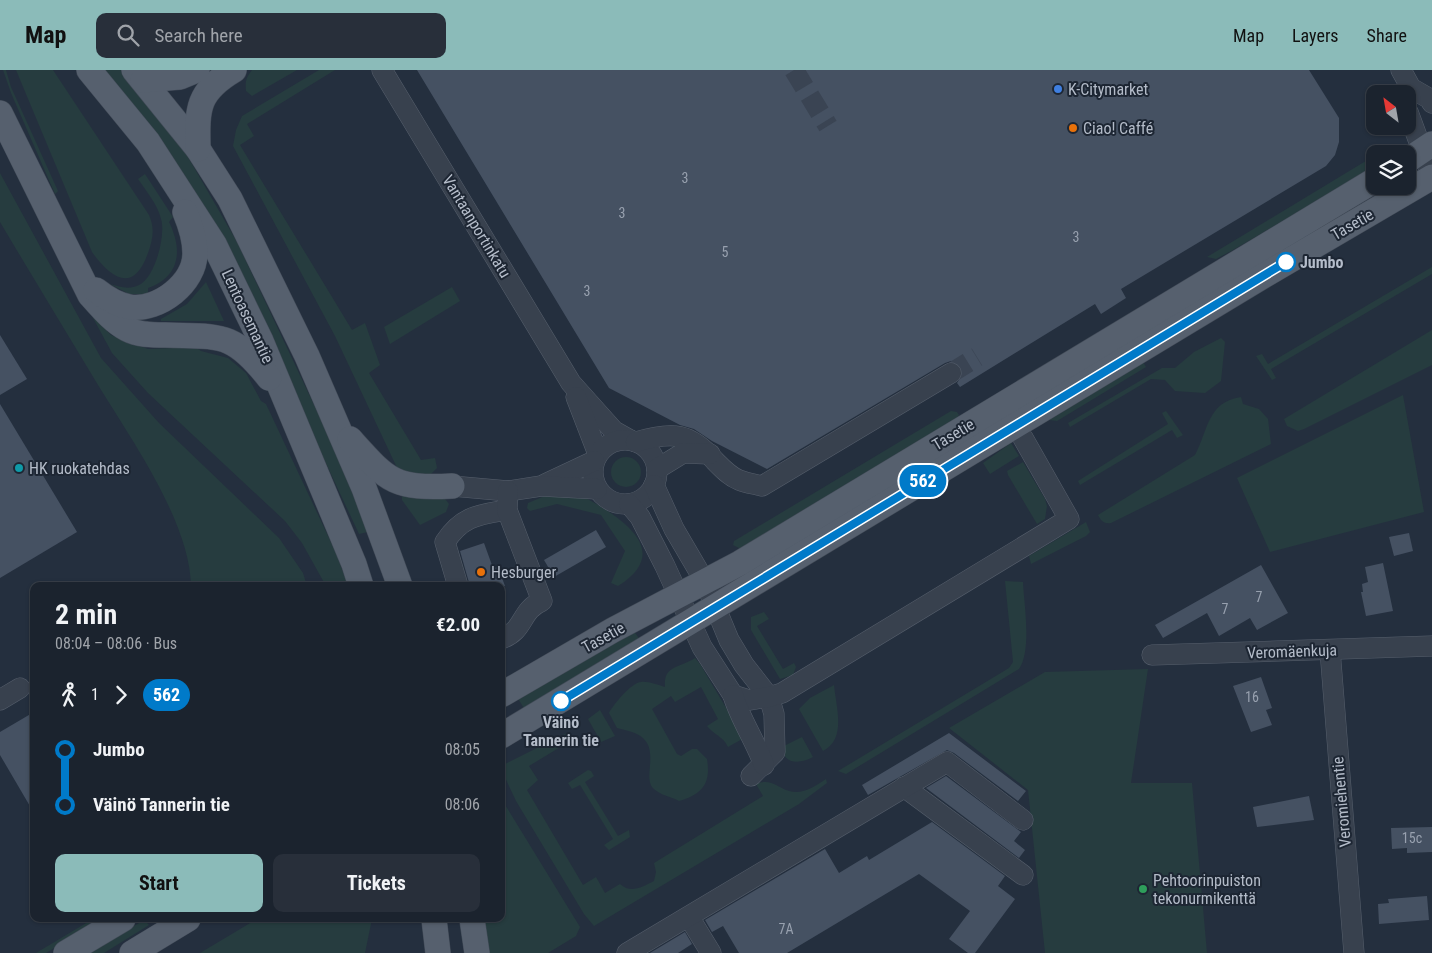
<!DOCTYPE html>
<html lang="en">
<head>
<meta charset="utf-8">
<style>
	:root { --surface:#1b232e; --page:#282f3a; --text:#f1f3f6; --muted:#a0a4aa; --line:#39404a; --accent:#8bbbb9 }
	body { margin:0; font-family:"Roboto Condensed",sans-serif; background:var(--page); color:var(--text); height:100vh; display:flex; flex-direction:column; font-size:19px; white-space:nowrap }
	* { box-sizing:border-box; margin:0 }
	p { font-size:16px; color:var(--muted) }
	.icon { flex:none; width:28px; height:28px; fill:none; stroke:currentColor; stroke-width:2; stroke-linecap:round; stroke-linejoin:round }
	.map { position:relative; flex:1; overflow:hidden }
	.drawer { position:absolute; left:30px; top:512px; width:475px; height:340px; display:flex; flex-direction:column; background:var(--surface); border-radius:10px; box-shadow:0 1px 4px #0004,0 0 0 1px var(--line) }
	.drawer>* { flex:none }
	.badge { padding:0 10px; border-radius:16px; font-size:18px; line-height:32px }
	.needle { width:32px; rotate:329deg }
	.tools { position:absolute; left:1366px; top:15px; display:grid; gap:10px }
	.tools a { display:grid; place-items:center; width:50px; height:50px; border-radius:10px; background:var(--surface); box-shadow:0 1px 4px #0004,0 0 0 1px var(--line); font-size:25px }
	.map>.badge { position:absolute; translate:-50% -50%; box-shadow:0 0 0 2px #fff }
	.legs { display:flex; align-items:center; gap:8px; height:55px; padding:0 25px; font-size:16px }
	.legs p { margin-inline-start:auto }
	.head { display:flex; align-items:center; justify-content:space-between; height:85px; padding:0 25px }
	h1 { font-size:28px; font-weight:700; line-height:38px }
	.cta { display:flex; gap:10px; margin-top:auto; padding:10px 25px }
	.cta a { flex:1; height:58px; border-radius:10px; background:var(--accent); color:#111; font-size:20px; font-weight:700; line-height:58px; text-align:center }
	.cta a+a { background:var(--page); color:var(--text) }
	ul { padding:0 25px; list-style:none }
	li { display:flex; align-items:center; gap:18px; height:55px; font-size:19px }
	li i { display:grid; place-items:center; width:8px; height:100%; margin:0 6px; background:currentColor }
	li i::after { content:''; width:12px; height:12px; margin:-6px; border:4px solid; border-radius:50%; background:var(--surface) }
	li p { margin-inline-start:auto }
	li:first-child i { background:linear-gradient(#0000 50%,currentColor 0) }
	li:last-child i { background:linear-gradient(currentColor 50%,#0000 0) }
	header { display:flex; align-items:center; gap:30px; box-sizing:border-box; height:70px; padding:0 25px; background:var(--accent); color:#111 }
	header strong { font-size:24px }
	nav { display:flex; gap:28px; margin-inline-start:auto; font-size:18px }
	.search { width:350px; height:45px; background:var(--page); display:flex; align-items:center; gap:12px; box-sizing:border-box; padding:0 18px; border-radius:10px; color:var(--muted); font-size:19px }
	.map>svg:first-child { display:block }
	.green { fill:#263c3f }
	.building { fill:#455162 }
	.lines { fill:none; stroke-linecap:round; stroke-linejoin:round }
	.minor-tunnel { stroke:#3a4453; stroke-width:20; stroke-dasharray:20 10; stroke-linecap:butt }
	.minor-casing { stroke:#565f6c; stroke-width:21 }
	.major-casing { stroke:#414a57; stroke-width:26 }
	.minor { stroke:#38414e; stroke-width:20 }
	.major { stroke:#56606e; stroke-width:25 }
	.line-1-casing { stroke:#fff; stroke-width:11 }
	.line-1 { stroke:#007ac9; stroke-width:8 }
	.shop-dot { fill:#3f7fe0; stroke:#1d2633; stroke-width:2 }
	.food-dot { fill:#e8710a; stroke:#1d2633; stroke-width:2 }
	.stop-1-dot { fill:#fff; stroke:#007ac9; stroke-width:2.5 }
	.culture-dot { fill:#0f9aa8; stroke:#1d2633; stroke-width:2 }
	.leisure-dot { fill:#2e9e5b; stroke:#1d2633; stroke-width:2 }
	.labels { text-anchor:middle; stroke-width:4; stroke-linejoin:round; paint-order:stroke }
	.number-label { font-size:14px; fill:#98a1af }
	.poi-label { font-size:16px; fill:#b4bcc9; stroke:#1d2633; text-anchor:start }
	.street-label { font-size:16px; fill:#b4bcc9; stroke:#1d2633 }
	.stop-label { font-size:16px; font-weight:bold; fill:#b4bcc9; stroke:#1d2633; text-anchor:start }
</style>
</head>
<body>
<header>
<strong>Map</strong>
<div class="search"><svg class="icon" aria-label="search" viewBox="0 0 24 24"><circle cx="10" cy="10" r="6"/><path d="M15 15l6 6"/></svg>Search here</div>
<nav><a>Map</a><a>Layers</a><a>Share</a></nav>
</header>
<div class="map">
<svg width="1432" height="883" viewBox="0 0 1432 883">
	<rect width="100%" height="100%" fill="#242f3e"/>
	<!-- green -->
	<g class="green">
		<path d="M 3,0 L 6,0 L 11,17 L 58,121 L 55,124 L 11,23 Z"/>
		<path d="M 16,0 L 53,0 L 149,145 C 155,159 153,169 148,183 C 134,223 112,210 92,182 Z"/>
		<path d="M 102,0 L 121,0 L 122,2 L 159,46 L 188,87 L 237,172 L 333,375 L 368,462 L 359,464 L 252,235 Z"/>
		<path d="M 252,0 L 297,0 L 252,26 L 246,21 C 245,11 246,8 252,0 Z"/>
		<path d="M 319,0 L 335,0 L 247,54 L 254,66 L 240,75 L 352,260 L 365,253 L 380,295 L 369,303 L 421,390 L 435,388 L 437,398 L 428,407 L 399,402 L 335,266 L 233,76 L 236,60 L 242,46 Z"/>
		<path d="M 1374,86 L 1375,95 L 1370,100 L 1233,180 L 1216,189 L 1207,187 Z"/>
		<path d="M 0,103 L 101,288 L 159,353 L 279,468 L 303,503 L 307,516 L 191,516 C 190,452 131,369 98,315 C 65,260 32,206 0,152 Z"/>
		<path d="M 145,104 L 173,147 L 169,152 C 183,180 180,207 148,218 L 148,224 L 129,224 L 110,214 C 120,217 129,220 139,215 C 155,208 166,165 161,149 C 158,135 146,121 138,109 Z"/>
		<path d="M 1432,197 L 1432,204 L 1271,299 L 1276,308 L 1272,310 L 1256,286 L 1262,284 L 1268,294 Z"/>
		<path d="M 206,212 L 224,251 L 161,251 L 161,249 L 187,234 Z"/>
		<path d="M 452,217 L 460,231 L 390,274 L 384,257 Z"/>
		<path d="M 92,246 L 111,265 L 148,279 L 196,277 L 201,281 L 228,288 L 246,303 L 261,331 L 266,334 L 337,485 L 348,516 L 326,516 L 302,473 L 285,451 L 148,323 L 112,283 Z"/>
		<path d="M 1432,260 L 1432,295 L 1304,359 L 1298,361 L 1287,356 L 1284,349 Z"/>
		<path d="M 1221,268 L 1225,272 L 1221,311 L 1205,323 L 1175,321 L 1165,310 L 1151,309 L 1070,357 L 1068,353 L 1162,298 L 1175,298 L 1194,282 Z"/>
		<path d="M 1143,292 L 1146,297 L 1057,351 L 1049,350 Z"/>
		<path d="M 1403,325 L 1424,442 L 1270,482 L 1237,408 Z"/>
		<path d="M 1241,327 L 1243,334 L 1259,339 L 1268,349 L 1271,374 L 1111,453 C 1104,454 1101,451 1098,445 L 1195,385 C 1208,361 1207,332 1241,327 Z"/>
		<path d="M 951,341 L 957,342 L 959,345 L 957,348 L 741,479 L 733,475 L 734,471 Z"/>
		<path d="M 1166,341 L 1183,365 L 1177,368 L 1172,360 L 1080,415 L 1078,411 L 1168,354 L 1162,343 Z"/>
		<path d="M 1011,373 L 1019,386 L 990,404 L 983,393 Z"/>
		<circle cx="626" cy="402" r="15"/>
		<path d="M 1023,392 L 1045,429 L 1047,436 L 1045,449 L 1037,454 L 1008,405 L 1007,401 Z"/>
		<path d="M 402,422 L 442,425 L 449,434 L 446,442 L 420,455 L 402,430 Z"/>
		<path d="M 547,425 C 556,425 566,423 574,425 C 586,426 596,434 606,440 C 640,462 662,488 618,516 L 611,513 L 625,481 L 601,445 L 557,434 L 530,441 L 527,438 L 528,433 Z"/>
		<path d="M 1086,452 L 1090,462 L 1086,466 L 1031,494 L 1029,486 Z"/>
		<path d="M 1005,511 L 1023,512 C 1024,535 1032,580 1019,599 L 846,704 L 838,701 L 1009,598 L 1013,592 Z"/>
		<path d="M 764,542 L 769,549 L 757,556 L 783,599 L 794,593 L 796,597 L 793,605 L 780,609 L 751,560 L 751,547 Z"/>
		<path d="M 634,561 L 640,570 L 525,640 L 517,627 Z"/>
		<path d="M 695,588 L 700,594 L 744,668 L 728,677 C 723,666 714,665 707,656 L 718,649 L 701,617 L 675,632 L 671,626 L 652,639 L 677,684 L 681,686 L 692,679 L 697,679 L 707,689 C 711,713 703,724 679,731 C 672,727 660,725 654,719 C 642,709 659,683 643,668 C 637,662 624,660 617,658 L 609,643 C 613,635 632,612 641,612 C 648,611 658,615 665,617 C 663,595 680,598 695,588 Z"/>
		<path d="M 1148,599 L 1131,713 L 1192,713 L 1207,883 L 1045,883 L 1028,720 L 949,658 L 1045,602 Z"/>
		<path d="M 834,615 C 836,637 847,669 823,681 L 799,639 L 810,628 Z"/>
		<path d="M 600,640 L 615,666 L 601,672 L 588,649 Z"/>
		<path d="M 567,663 L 572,670 L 529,696 L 538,710 L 527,720 L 583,815 L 596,807 L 605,823 L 620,814 C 631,824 642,817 654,811 L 656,802 L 654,793 L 763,726 L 756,714 C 771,708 776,717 789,721 C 803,725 815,716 826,709 L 827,713 L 799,734 L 594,856 L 584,844 L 516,731 L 501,699 L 503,695 Z"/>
		<path d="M 802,667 L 813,687 C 800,694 783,695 782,677 Z"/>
		<path d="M 588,700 L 591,701 L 594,706 L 585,712 L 618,766 L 629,760 L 630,767 L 609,780 L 604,775 L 613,769 L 580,715 L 572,719 L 568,713 Z"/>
		<path d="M 501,728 L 580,857 L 576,866 L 548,883 L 488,883 L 484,849 L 501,849 Z"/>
		<path d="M 93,849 L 103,849 L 46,883 L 36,883 Z"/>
		<path d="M 257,849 L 372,849 L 365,883 L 200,883 Z"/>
		<path d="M 144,850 L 149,855 L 104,883 L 90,883 Z"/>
	</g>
	<!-- building -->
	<g class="building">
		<path d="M 417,0 L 1309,0 L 1339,48 L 1339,72 L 1335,85 L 1326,96 L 1121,219 L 1126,228 L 1101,244 L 1095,234 L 960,317 L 957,313 L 963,303 L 961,297 L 951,291 L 945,293 L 767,399 L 712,371 L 694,359 L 680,355 L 609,318 Z"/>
		<path d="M 0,265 L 27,309 L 0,325 Z"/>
		<path d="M 0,334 L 77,462 L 0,508 Z"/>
		<path d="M 596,460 L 606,477 L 554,507 L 544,490 Z"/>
		<path d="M 1409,463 L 1413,481 L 1394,486 L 1389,467 Z"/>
		<path d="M 484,473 L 493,498 L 498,497 L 505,516 L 470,516 L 460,481 Z"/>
		<path d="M 1383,493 L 1393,541 L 1366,546 L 1361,522 L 1363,522 L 1362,514 L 1368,512 L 1365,497 Z"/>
		<path d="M 1261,495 L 1288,543 L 1257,560 L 1250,548 L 1219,566 L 1207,543 L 1163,568 L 1155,555 Z"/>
		<path d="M 1261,607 L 1272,638 L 1266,640 L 1272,655 L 1251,662 L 1233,616 Z"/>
		<path d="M 34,642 L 34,743 L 0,685 L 0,662 Z"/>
		<path d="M 949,663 L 1026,721 L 1018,731 L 954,683 L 947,680 L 868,725 L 862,715 Z"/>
		<path d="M 946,706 L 1021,762 L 1014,771 L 1025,780 L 1019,788 L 926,718 Z"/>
		<path d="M 1309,726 L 1314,750 L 1257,757 L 1253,737 Z"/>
		<path d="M 932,752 L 1005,806 L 998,816 L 1015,829 L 975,883 L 968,883 L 949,869 L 970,841 L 919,804 L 787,883 L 739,883 L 723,856 L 712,862 L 705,850 L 825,779 L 839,803 L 867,786 L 869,790 Z"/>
		<path d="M 1432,757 L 1432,782 L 1407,783 L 1407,778 L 1392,779 L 1391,758 Z"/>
		<path d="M 1427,826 L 1429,850 L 1379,854 L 1378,834 L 1389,833 L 1388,829 Z"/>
		<path d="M 685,862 L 692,874 L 678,883 L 650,883 Z"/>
	</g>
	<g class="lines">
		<!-- minor-tunnel -->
		<g class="minor-tunnel">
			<path d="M 794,0 L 828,56"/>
			<path d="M 951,303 L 977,287"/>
		</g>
		<!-- minor casing -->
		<g class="minor-casing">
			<g id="minor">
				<path d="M 382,0 L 571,313 L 614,361 L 630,370"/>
				<path d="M 1401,0 L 1411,18 L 1430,29 L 1432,33"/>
				<path d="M 1408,42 L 1432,107"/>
				<path d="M 576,327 L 598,384"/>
				<circle cx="625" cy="402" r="32"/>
				<path d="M 636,372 C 672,361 690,362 715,391 C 722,398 729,406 739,410 C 746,413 754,414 762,416 L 951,303"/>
				<path d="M 657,399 L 683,383 L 710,384"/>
				<path d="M 545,414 L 594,391"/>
				<path d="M 654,415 L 674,459 L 705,512 L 729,570 L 744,595 L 769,627 L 774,644 L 775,682 L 751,706"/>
				<path d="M 452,416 L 508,421 L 541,416 L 597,419"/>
				<path d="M 629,434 L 640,447 L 665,496 L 702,577 L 733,625 L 749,630 L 769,627 L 782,623 L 1069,449 L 1023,368"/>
				<path d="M 458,516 L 445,472 C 462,446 478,445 507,440"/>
				<path d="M 501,569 C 526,560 519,541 542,531 L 507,440 L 508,421"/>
				<path d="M 1330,580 L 1354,883"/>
				<path d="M 1152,585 L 1432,576"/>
				<path d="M 733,625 C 740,649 755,670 764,695"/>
				<path d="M 0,630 L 20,618"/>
				<path d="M 904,717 L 1023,805"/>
				<path d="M 689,847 L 711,883"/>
				<path d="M 627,883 L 947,692 L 1023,750"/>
			</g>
		</g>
		<!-- major casing -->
		<g class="major-casing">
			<g id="major">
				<path d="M 89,0 L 148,72 L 214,174 L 261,271 L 354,494 L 361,516"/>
				<path d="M 134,0 L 198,79 L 230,129 L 307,286 L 364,418 L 400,516"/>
				<path d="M 143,10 L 180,7 L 197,0"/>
				<path d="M 0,43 L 90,225 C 101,237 112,251 127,259 C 138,265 153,265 165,265 C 220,267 232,261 269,308"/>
				<path d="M 198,79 C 197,38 197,22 234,0"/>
				<path d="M 1408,90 L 1432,74"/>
				<path d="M 96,220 C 106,228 117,235 130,237 C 159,241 195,213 195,183 C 195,169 190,154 185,142"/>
				<path d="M 350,369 C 388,411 393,419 452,416"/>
				<path d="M 501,625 L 613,560 L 740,493 L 1375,110"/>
				<path d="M 501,666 L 1263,206 L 1432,107"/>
				<path d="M 434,849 L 438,883"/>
				<path d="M 472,849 L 477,883"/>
				<path d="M 66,883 L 123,849"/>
				<path d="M 132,883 L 188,849"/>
			</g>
		</g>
		<!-- minor -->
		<use href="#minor" class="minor"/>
		<!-- major -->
		<use href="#major" class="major"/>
	</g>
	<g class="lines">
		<!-- line-1 casing -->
		<g class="line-1-casing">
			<path id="line-1" d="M 561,631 L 1286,192"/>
		</g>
		<!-- line-1 -->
		<use href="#line-1" class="line-1"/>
	</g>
	<!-- markers -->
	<circle class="shop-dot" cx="1058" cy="19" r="5"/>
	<g class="food-dot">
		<circle cx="1073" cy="58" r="5"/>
		<circle cx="481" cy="502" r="5"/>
	</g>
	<g class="stop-1-dot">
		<circle cx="1286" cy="192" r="9"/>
		<circle cx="561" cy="631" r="9"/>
	</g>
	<circle class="culture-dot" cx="19" cy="398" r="5"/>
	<circle class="leisure-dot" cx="1143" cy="819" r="5"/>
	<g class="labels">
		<!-- number labels -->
		<g class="number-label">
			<text x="685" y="113">3</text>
			<text x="622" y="148">3</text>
			<text x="1076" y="172">3</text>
			<text x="725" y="187">5</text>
			<text x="587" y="226">3</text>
			<text x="1259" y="532">7</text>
			<text x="1225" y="544">7</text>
			<text x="1252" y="632">16</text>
			<text x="1412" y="773">15c</text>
			<text x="786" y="864">7A</text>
		</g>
		<!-- poi labels -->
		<g class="poi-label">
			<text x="1068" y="25">K-Citymarket</text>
			<text x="1083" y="64">Ciao! Caffé</text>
			<text x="29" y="404">HK ruokatehdas</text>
			<text x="491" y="508">Hesburger</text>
			<text x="1153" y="816">Pehtoorinpuiston<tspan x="1153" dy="18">tekonurmikenttä</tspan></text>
		</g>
		<!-- street labels -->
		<g class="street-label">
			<text transform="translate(1352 154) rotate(-30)" y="6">Tasetie</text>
			<text transform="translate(477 156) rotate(59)" y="6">Vantaanportinkatu</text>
			<text transform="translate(248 246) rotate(65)" y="6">Lentoasemantie</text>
			<text transform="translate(953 364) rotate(-31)" y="6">Tasetie</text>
			<text transform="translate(603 567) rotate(-29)" y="6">Tasetie</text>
			<text transform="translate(1292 581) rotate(-2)" y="6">Veromäenkuja</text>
			<text transform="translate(1341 732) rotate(-95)" y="6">Veromiehentie</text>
		</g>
		<!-- stop labels -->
		<g class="stop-label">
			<text x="1300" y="198">Jumbo</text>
			<text x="561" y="658" text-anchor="middle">Väinö<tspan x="561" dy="18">Tannerin tie</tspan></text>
		</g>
	</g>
</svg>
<div class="tools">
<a><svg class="needle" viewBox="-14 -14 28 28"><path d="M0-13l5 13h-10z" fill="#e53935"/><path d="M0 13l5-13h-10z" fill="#a0a4aa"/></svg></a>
<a><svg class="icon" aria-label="layers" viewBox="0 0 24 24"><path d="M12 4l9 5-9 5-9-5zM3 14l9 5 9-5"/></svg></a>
</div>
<b class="badge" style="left:923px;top:411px;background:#007ac9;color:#fff">562</b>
<section class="drawer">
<div class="head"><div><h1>2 min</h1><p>08:04 – 08:06 · Bus</p></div><b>€2.00</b></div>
<div class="legs"><svg class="icon" aria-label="walk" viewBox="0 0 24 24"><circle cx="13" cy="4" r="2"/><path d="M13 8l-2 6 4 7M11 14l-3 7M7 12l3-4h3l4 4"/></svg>1<svg class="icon" aria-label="forward" viewBox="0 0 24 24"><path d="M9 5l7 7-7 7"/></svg><b class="badge" style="background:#007ac9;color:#fff">562</b></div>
<ul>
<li><i style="color:#007ac9"></i><b>Jumbo</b><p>08:05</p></li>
<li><i style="color:#007ac9"></i><b>Väinö Tannerin tie</b><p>08:06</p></li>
</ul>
<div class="cta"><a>Start</a><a>Tickets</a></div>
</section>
</div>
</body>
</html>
